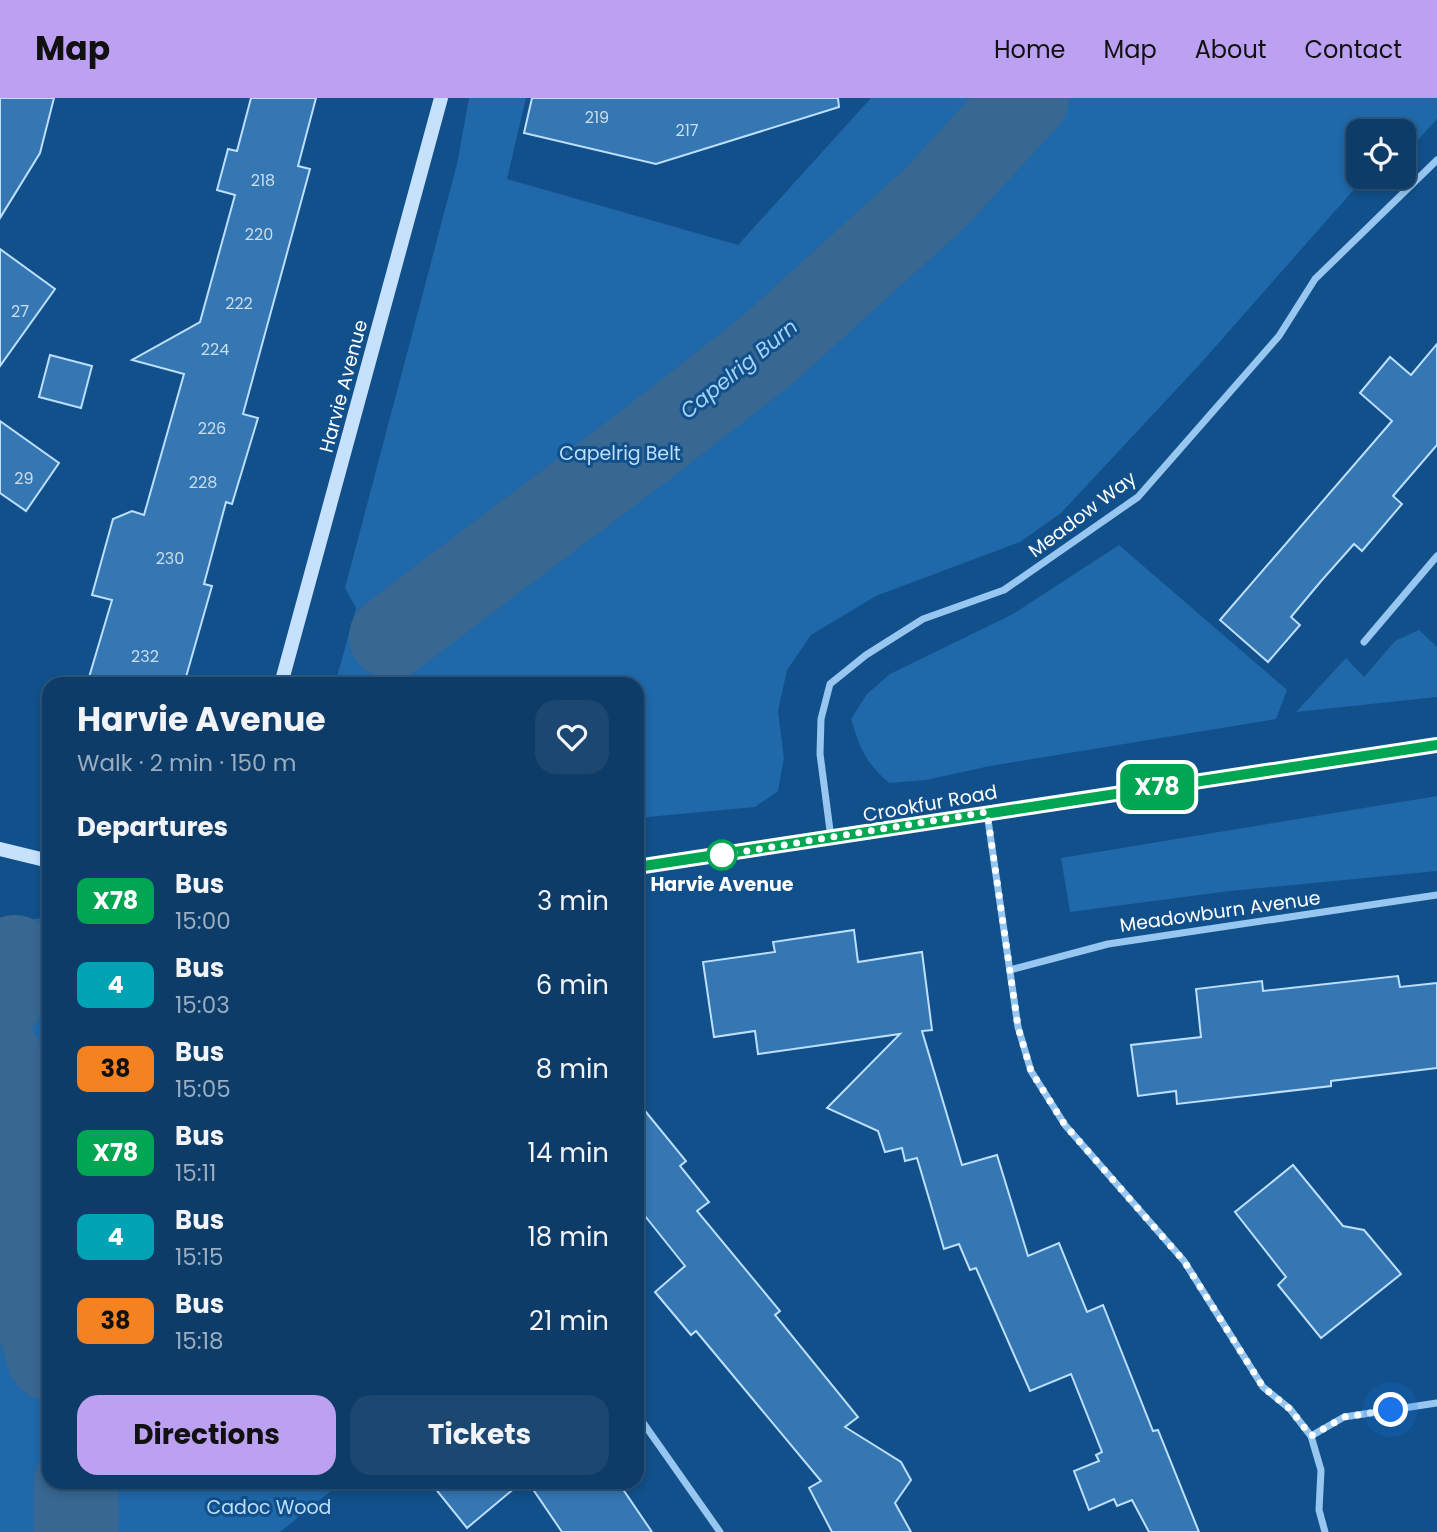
<!DOCTYPE html>
<html lang="en">
<head>
<meta charset="utf-8">
<style>
	:root { --surface:#0d3c68; --page:#1b4771; --text:#f1f3f6; --muted:#9aadc0; --line:#2d567c; --accent:#bca0f2 }
	body { margin:0; font-family:Poppins,sans-serif; background:var(--page); color:var(--text); height:100vh; display:flex; flex-direction:column; font-size:26px; white-space:nowrap }
	* { box-sizing:border-box; margin:0 }
	p { font-size:23px; color:var(--muted) }
	.icon { flex:none; width:38px; height:38px; fill:none; stroke:currentColor; stroke-width:2; stroke-linecap:round; stroke-linejoin:round }
	.map { position:relative; flex:1; overflow:hidden }
	.details { position:absolute; left:42px; top:579px; width:602px; height:812px; display:flex; flex-direction:column; background:var(--surface); border-radius:21px; box-shadow:0 4px 10px #0003,0 0 0 2px var(--line) }
	.details>* { flex:none }
	.badge { padding:0 14px; border-radius:10px; font-size:24px; line-height:46px }
	.tools { position:absolute; left:1346px; top:21px; display:grid; gap:14px }
	.tools a { display:grid; place-items:center; width:70px; height:70px; border-radius:14px; background:var(--surface); box-shadow:0 4px 10px #0003,0 0 0 2px var(--line); font-size:35px }
	.you { position:absolute; width:35px; height:35px; margin:-18px; border:5px solid #fff; border-radius:50%; background:#1a73e8; box-shadow:0 0 0 10px #1a73e833 }
	.map>.badge { position:absolute; translate:-50% -50%; box-shadow:0 0 0 4px #fff }
	h2 { padding:0 35px; font-size:26px; line-height:63px }
	.round { display:grid; place-items:center; flex:none; width:74px; height:74px; border-radius:21px; background:var(--page) }
	.overview { display:flex; align-items:center; justify-content:space-between; height:119px; padding:0 35px }
	h1 { font-size:33px; font-weight:700; line-height:52px }
	.primary-button { display:flex; gap:14px; margin-top:auto; padding:14px 35px }
	.primary-button a { flex:1; height:80px; border-radius:21px; background:var(--accent); color:#111; font-size:28px; font-weight:700; line-height:80px; text-align:center }
	.primary-button a+a { background:var(--page); color:var(--text) }
	ul { padding:0; list-style:none }
	li { display:flex; align-items:center; gap:21px; height:84px; padding:0 35px }
	li div { flex:1 }
	li b { display:block; font-size:26px }
	li em { font-style:normal }
	li .badge { min-width:77px; font-weight:700; text-align:center }
	header { display:flex; align-items:center; gap:42px; box-sizing:border-box; height:98px; padding:0 35px; background:var(--accent); color:#111 }
	header strong { font-size:33px }
	nav { display:flex; gap:38px; margin-inline-start:auto; font-size:24px }
	.map>svg:first-child { display:block }
	.green { fill:#1f68a9 }
	.lines { fill:none; stroke-linecap:round; stroke-linejoin:round }
	.river { stroke:#386792; stroke-width:84 }
	.building { fill:#3477b2; stroke:#bddffd; stroke-width:2 }
	.street { stroke:#97c7f1; stroke-width:7 }
	.secondary { stroke:#c5e1fc; stroke-width:14 }
	.line-casing { stroke:#fff; stroke-width:16 }
	.line { stroke:#00a651; stroke-width:10 }
	.walk { stroke:#fff; stroke-width:7; stroke-dasharray:0 12.6 }
	.stop-dot { fill:#fff; stroke:#00a651; stroke-width:3.5 }
	.labels { text-anchor:middle; stroke-width:6; stroke-linejoin:round; paint-order:stroke }
	.number-label { font-size:16px; fill:#ccddec }
	.street-label { font-size:19px; fill:#fff; stroke:#11508a }
	.park-label { font-size:19px; fill:#bddffd; stroke:#11508a }
	.stop-label { font-size:19px; font-weight:bold; fill:#fff; stroke:#11508a }
	.water-label { font-size:21px; font-style:italic; fill:#a2d1f9; stroke:#11508a }
</style>
</head>
<body>
<header>
<strong>Map</strong>
<nav><a>Home</a><a>Map</a><a>About</a><a>Contact</a></nav>
</header>
<div class="map">
<svg width="1437" height="1434" viewBox="0 0 1437 1434">
	<rect width="100%" height="100%" fill="#11508a"/>
	<!-- green -->
	<g class="green">
		<path d="M 469,0 L 526,0 L 507,81 L 738,147 L 871,0 L 1437,0 L 1437,21 L 1416,44 L 1404,46 L 1404,33 L 1358,33 L 1358,79 L 1365,79 L 1201,265 L 1061,415 L 1020,444 L 876,498 L 811,537 L 787,572 L 778,613 L 784,660 L 778,693 L 755,709 L 637,720 L 637,586 L 335,586 L 356,510 L 345,490 L 457,66 Z"/>
		<path d="M 1119,447 L 1287,592 L 1276,621 L 990,668 L 926,682 L 889,685 C 866,665 859,649 851,621 L 867,596 L 890,576 L 1013,516 Z"/>
		<path d="M 1419,532 L 1437,549 L 1437,599 L 1296,614 L 1346,560 L 1364,579 L 1395,543 Z"/>
		<path d="M 1437,698 L 1437,773 L 1230,793 L 1070,814 L 1061,760 Z"/>
		<path d="M 49,819 L 49,1384 L 342,1384 L 280,1434 L 0,1434 L 0,820 L 11,824 Z"/>
	</g>
	<g class="lines">
		<!-- river -->
		<g class="river">
			<path d="M 391,539 L 652,342 L 765,254 L 936,99 L 1027,0"/>
			<path d="M 0,903 L 15,859"/>
			<path d="M 0,959 L 26,1156 L 40,1230 L 49,1260"/>
			<path d="M 76,1384 L 76,1434"/>
		</g>
	</g>
	<!-- building -->
	<g class="building">
		<path d="M 0,0 L 54,0 L 40,55 L 0,120 Z"/>
		<path d="M 251,0 L 316,0 L 298,68 L 310,71 L 243,316 L 258,320 L 232,406 L 226,404 L 204,486 L 212,488 L 184,586 L 87,586 L 112,502 L 92,497 L 113,421 L 132,413 L 144,417 L 184,276 L 132,262 L 200,224 L 235,97 L 217,92 L 228,51 L 237,53 Z"/>
		<path d="M 532,0 L 838,0 L 839,9 L 656,66 L 524,35 Z"/>
		<path d="M 0,151 L 55,191 L 0,268 Z"/>
		<path d="M 1437,246 L 1437,347 L 1393,398 L 1402,406 L 1362,453 L 1354,446 L 1322,482 L 1291,519 L 1300,527 L 1268,564 L 1220,522 L 1392,323 L 1360,295 L 1390,259 L 1411,277 Z"/>
		<path d="M 50,257 L 92,268 L 81,310 L 39,299 Z"/>
		<path d="M 0,323 L 59,365 L 26,413 L 0,395 Z"/>
		<path d="M 854,832 L 858,864 L 922,854 L 932,932 L 922,933 L 962,1067 L 997,1057 L 1028,1158 L 1059,1145 L 1087,1214 L 1103,1207 L 1153,1333 L 1158,1332 L 1199,1434 L 1149,1434 L 1132,1402 L 1117,1408 L 1114,1401 L 1089,1412 L 1074,1373 L 1099,1363 L 1096,1357 L 1102,1354 L 1071,1276 L 1030,1293 L 976,1170 L 970,1172 L 959,1146 L 944,1151 L 917,1060 L 905,1063 L 902,1050 L 885,1054 L 878,1033 L 827,1010 L 900,936 L 758,956 L 755,933 L 714,939 L 703,864 L 775,854 L 773,844 Z"/>
		<path d="M 1398,878 L 1400,889 L 1437,885 L 1437,970 L 1331,983 L 1331,988 L 1177,1006 L 1176,993 L 1138,998 L 1131,947 L 1201,939 L 1196,891 L 1262,883 L 1263,893 Z"/>
		<path d="M 637,1003 L 686,1063 L 680,1068 L 709,1104 L 697,1113 L 780,1213 L 775,1217 L 858,1319 L 845,1329 L 901,1364 L 911,1382 L 895,1405 L 911,1434 L 832,1434 L 809,1390 L 821,1383 L 696,1233 L 691,1237 L 655,1194 L 685,1168 L 637,1108 Z"/>
		<path d="M 1293,1067 L 1343,1128 L 1364,1132 L 1401,1176 L 1321,1240 L 1278,1187 L 1286,1179 L 1235,1114 Z"/>
		<path d="M 430,1384 L 522,1384 L 467,1430 Z"/>
		<path d="M 528,1384 L 618,1384 L 652,1434 L 562,1434 Z"/>
	</g>
	<g class="lines">
		<!-- street -->
		<g class="street">
			<path d="M 1364,544 L 1437,458"/>
			<path d="M 987,715 L 1018,929 L 1031,973 L 1065,1027 L 1184,1163 L 1263,1289 L 1290,1311 L 1311,1338 L 1321,1372 L 1319,1412 L 1325,1434"/>
			<path d="M 831,740 L 820,656 L 821,621 L 830,586 L 866,557 L 923,521 L 1004,492 L 1138,399 L 1279,238 L 1315,181 L 1437,62"/>
			<path d="M 1010,872 L 1108,846 L 1437,797"/>
			<path d="M 637,1316 L 720,1434"/>
			<path d="M 1311,1338 L 1344,1319 L 1437,1305"/>
		</g>
		<!-- secondary -->
		<g class="secondary">
			<path d="M 281,586 L 441,0"/>
			<path d="M 0,751 L 49,763"/>
			<path d="M 637,769 L 1437,647"/>
		</g>
	</g>
	<g class="lines">
		<!-- line casing -->
		<g class="line-casing">
			<path id="line" d="M 637,769 L 1437,647"/>
		</g>
		<!-- line -->
		<use href="#line" class="line"/>
		<!-- walk -->
		<path class="walk" d="M 722,757 L 987,714 L 1018,929 L 1031,973 L 1065,1027 L 1184,1163 L 1263,1289 L 1290,1311 L 1311,1338 L 1344,1319 L 1391,1312"/>
	</g>
	<!-- markers -->
	<circle class="stop-dot" cx="722" cy="757" r="14"/>
	<g class="labels">
		<!-- number labels -->
		<g class="number-label">
			<text x="597" y="25">219</text>
			<text x="687" y="38">217</text>
			<text x="263" y="88">218</text>
			<text x="259" y="142">220</text>
			<text x="239" y="211">222</text>
			<text x="20" y="219">27</text>
			<text x="215" y="257">224</text>
			<text x="212" y="336">226</text>
			<text x="24" y="386">29</text>
			<text x="203" y="390">228</text>
			<text x="170" y="466">230</text>
			<text x="145" y="564">232</text>
		</g>
		<!-- street labels -->
		<g class="street-label">
			<text transform="translate(343 288) rotate(-75)" y="7">Harvie Avenue</text>
			<text transform="translate(1082 416) rotate(-37)" y="7">Meadow Way</text>
			<text transform="translate(930 705) rotate(-10)" y="7">Crookfur Road</text>
			<text transform="translate(1220 813) rotate(-8)" y="7">Meadowburn Avenue</text>
		</g>
		<!-- park labels -->
		<g class="park-label">
			<text x="620" y="362">Capelrig Belt</text>
			<text x="269" y="1416">Cadoc Wood</text>
		</g>
		<!-- stop labels -->
		<g class="stop-label">
			<text x="722" y="793">Harvie Avenue</text>
		</g>
		<!-- water labels -->
		<g class="water-label">
			<text transform="translate(739 271) rotate(-39)" y="7">Capelrig Burn</text>
		</g>
	</g>
</svg>
<div class="tools">
<a><svg class="icon" aria-label="locate" viewBox="0 0 24 24"><circle cx="12" cy="12" r="6"/><path d="M12 2v4M12 18v4M2 12h4M18 12h4"/></svg></a>
</div>
<div class="you" style="left:1391px;top:1312px"></div>
<b class="badge" style="left:1157px;top:689px;background:#00a651;color:#fff">X78</b>
<section class="details">
<div class="overview"><div><h1>Harvie Avenue</h1><p>Walk · 2 min · 150 m</p></div><a class="round"><svg class="icon" aria-label="heart" viewBox="0 0 24 24"><path d="M12 20l-8-8c-3-5 5-10 8-4 3-6 11-1 8 4z"/></svg></a></div>
<h2>Departures</h2>
<ul>
<li><span class="badge" style="background:#00a651;color:#fff">X78</span><div><b>Bus</b><p>15:00</p></div><em>3 min</em></li>
<li><span class="badge" style="background:#00a3b4;color:#fff">4</span><div><b>Bus</b><p>15:03</p></div><em>6 min</em></li>
<li><span class="badge" style="background:#f58220;color:#111">38</span><div><b>Bus</b><p>15:05</p></div><em>8 min</em></li>
<li><span class="badge" style="background:#00a651;color:#fff">X78</span><div><b>Bus</b><p>15:11</p></div><em>14 min</em></li>
<li><span class="badge" style="background:#00a3b4;color:#fff">4</span><div><b>Bus</b><p>15:15</p></div><em>18 min</em></li>
<li><span class="badge" style="background:#f58220;color:#111">38</span><div><b>Bus</b><p>15:18</p></div><em>21 min</em></li>
</ul>
<div class="primary-button"><a>Directions</a><a>Tickets</a></div>
</section>
</div>
</body>
</html>
